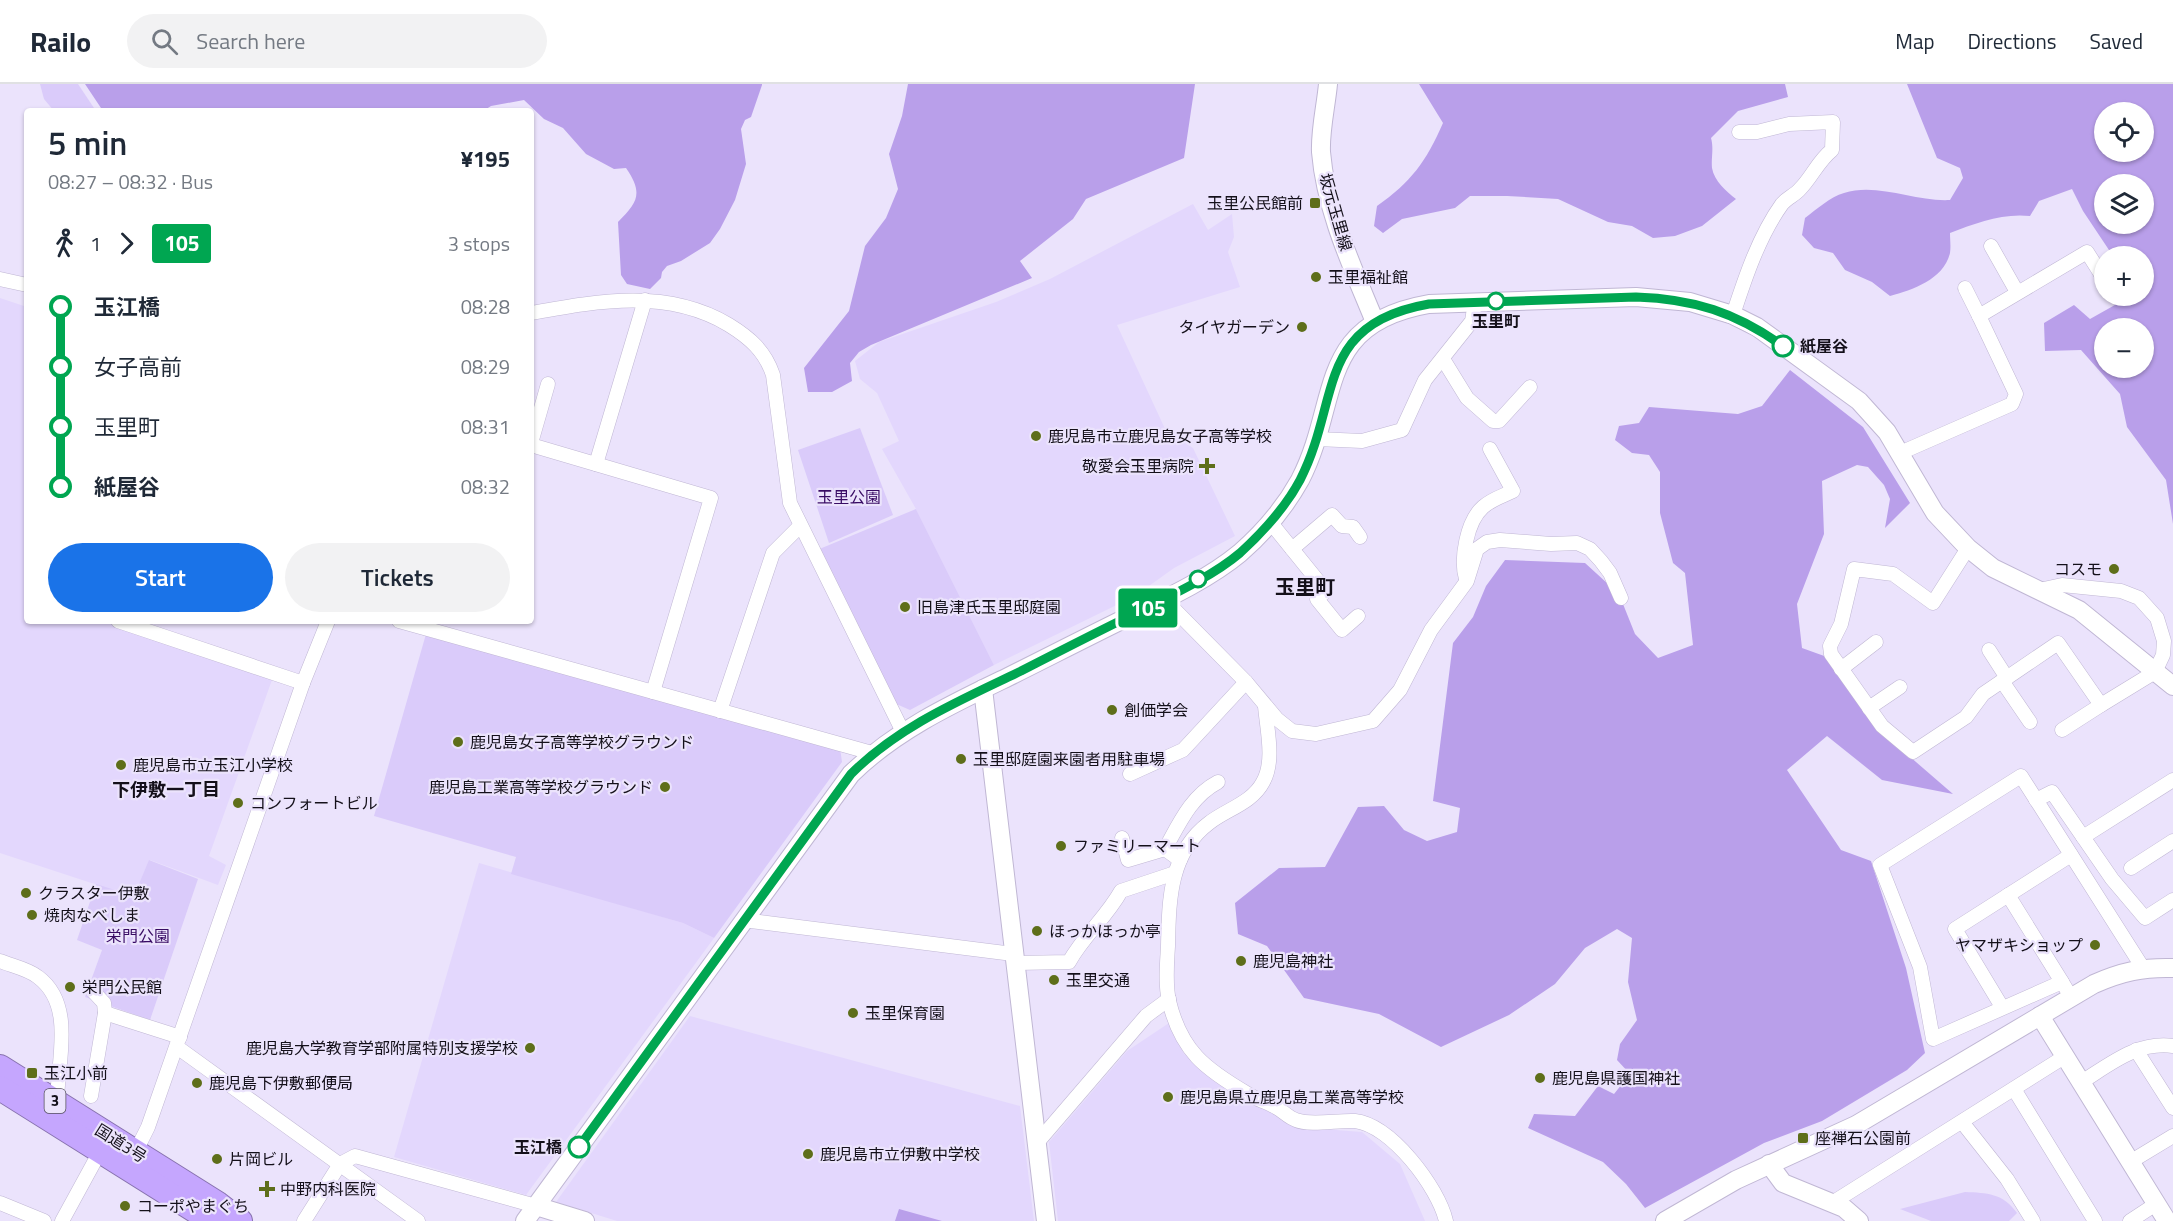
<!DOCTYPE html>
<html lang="en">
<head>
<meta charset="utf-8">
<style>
	:root { --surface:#fff; --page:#f2f2f3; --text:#1f2937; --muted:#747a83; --line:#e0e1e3; --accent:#1a73e8 }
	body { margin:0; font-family:"Titillium Web","Noto Sans JP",sans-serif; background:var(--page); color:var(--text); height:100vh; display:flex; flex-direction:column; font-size:22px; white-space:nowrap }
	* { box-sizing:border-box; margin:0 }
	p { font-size:20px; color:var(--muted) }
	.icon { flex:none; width:33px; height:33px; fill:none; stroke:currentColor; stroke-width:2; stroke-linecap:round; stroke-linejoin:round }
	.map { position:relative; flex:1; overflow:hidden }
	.details { position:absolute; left:24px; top:24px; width:510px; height:516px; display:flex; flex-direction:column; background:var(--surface); border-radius:6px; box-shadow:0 2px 4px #0004 }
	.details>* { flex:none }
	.badge { padding:0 12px; border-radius:4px; font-size:21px; line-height:39px }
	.tools { position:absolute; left:2094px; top:18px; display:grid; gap:12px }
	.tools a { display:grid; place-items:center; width:60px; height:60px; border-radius:50%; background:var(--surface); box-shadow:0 2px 4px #0004; font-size:30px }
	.map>.badge { position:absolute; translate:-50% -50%; box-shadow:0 0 0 3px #fff }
	.legs { display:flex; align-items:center; gap:9px; height:66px; padding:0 24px; font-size:20px }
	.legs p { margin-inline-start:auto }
	.summary { display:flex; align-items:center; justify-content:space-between; height:102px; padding:0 24px }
	h1 { font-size:33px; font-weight:600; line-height:45px }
	.button { display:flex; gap:12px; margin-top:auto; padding:12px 24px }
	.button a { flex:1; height:69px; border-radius:36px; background:var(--accent); color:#fff; font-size:24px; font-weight:600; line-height:69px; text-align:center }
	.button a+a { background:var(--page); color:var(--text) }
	ul { padding:0 24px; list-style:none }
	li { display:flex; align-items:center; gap:21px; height:60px; font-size:22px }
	li i { display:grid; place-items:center; width:9px; height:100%; margin:0 8px; background:currentColor }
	li i::after { content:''; width:15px; height:15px; margin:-8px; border:4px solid; border-radius:50%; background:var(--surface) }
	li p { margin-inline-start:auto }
	li:first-child i { background:linear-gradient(#0000 50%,currentColor 0) }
	li:last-child i { background:linear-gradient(currentColor 50%,#0000 0) }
	header { display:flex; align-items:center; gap:36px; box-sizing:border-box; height:84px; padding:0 30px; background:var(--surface); border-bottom:2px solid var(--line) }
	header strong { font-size:28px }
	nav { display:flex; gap:33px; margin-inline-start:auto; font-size:21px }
	.search { width:420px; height:54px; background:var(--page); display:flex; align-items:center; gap:15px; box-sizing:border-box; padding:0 21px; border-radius:33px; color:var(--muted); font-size:22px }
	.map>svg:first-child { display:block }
	.built { fill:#e3d7fd }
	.green { fill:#dacbfa }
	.forest { fill:#b99fea; fill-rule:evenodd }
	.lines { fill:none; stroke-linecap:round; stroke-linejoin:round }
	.street-casing { stroke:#c0b7d4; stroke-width:15 }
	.secondary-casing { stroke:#c0b7d4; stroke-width:20 }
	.highway-casing { stroke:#8772ae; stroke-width:26 }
	.street { stroke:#fff; stroke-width:14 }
	.secondary { stroke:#fff; stroke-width:18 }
	.highway { stroke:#c5a6fe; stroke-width:24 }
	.line-1-casing { stroke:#fff; stroke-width:14 }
	.line-1 { stroke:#00a651; stroke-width:9 }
	.poi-dot { fill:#5e6e1a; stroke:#ebe3fc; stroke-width:2 }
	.stop-1-dot { fill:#fff; stroke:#00a651; stroke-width:3 }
	.labels { text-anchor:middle; stroke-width:4.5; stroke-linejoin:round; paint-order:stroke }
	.shield { fill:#ebe3fc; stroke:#544f5e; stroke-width:1.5 }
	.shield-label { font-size:15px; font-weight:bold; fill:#14101a }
	.poi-label { font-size:16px; fill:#14101a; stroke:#ebe3fc; text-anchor:start }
	.street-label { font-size:16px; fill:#14101a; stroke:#ebe3fc }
	.stop-label { font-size:16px; font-weight:bold; fill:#14101a; stroke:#ebe3fc }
	.park-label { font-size:16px; fill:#380b64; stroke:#ebe3fc }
	.neighbourhood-label { font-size:18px; font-weight:bold; fill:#14101a; stroke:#ebe3fc }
	.quarter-label { font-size:20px; font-weight:bold; fill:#14101a; stroke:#ebe3fc }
</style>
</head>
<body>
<header>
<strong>Railo</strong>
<div class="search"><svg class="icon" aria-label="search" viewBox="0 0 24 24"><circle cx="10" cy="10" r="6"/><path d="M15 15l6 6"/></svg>Search here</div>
<nav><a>Map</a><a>Directions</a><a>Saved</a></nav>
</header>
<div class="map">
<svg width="2173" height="1137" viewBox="0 0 2173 1137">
	<rect width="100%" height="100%" fill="#ebe3fc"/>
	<!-- built -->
	<g class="built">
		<path d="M 1193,120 L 1208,146 L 1232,130 L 1234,153 L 1228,168 L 1240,203 L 1117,241 L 1166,347 L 1193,364 L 1235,452 L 1174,484 L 1135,512 L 994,581 L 916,425 L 882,365 L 899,357 L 877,309 L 860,295 L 855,277 L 879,258 L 996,218 L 1050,195 Z"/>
		<path d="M 0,214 L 27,223 L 27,537 L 103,537 L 273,593 L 209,772 L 226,781 L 218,801 L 150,776 L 134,813 L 0,769 Z"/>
		<path d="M 479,779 L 683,839 L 714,854 L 526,1111 L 394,1073 Z"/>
		<path d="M 690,932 L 1020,1022 L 1034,1137 L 617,1137 L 556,1118 Z"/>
		<path d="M 1169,939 L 1184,970 L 1296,1043 L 1362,1048 L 1400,1080 L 1425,1137 L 1058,1137 L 1049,1058 L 1127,967 Z"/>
	</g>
	<!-- green -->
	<g class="green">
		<path d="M 40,0 L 78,0 L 96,27 L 54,27 L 44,15 Z"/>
		<path d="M 860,344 L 893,431 L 829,459 L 798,366 Z"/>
		<path d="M 916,425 L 994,581 L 910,626 L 894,619 L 817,466 Z"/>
		<path d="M 426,550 L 840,664 L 842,678 L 714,854 L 683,839 L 511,790 L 516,773 L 374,732 Z"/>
		<path d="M 149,776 L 198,795 L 150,936 L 85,913 L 102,866 L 77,856 L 96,800 L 134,812 Z"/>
		<path d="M 1965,1108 C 1987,1109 2003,1109 2017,1129 L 2009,1137 L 1931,1137 L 1900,1125 Z"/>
	</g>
	<!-- forest -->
	<g class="forest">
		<path d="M 85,0 L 762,0 L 762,1 L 751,33 L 745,36 L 741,45 L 746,80 L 735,116 L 720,145 L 710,159 L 681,177 L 667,182 L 662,188 L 661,194 L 650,205 L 627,200 L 621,191 L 618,138 C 637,119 644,110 626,84 L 614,85 L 586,70 L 563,44 L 544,35 L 524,16 L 491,22 L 483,27 L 103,27 Z"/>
		<path d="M 908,0 L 1195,0 L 1184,74 L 1086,115 L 1073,135 L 1020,177 L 1032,194 L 871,261 L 859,268 L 850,279 L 852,297 L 832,308 L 808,308 L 804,284 L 849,227 L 865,162 L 886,134 L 898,105 L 889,70 L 902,32 Z"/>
		<path d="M 1419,0 L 1785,0 L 1788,13 L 1738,27 L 1711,54 C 1714,65 1711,73 1712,84 C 1714,97 1727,108 1736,115 L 1702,142 L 1675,152 L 1653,154 L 1632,142 L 1608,138 L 1558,115 L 1507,112 L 1470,112 L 1455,124 L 1402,135 L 1383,149 L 1374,142 L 1377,122 C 1411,98 1426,78 1443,39 Z"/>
		<path d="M 1907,0 L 2173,0 L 2173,440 L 2166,396 L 2127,343 L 2120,310 L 2081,266 L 2045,267 L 2044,239 L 2074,221 L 2090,235 L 2122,217 L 2126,212 L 2144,212 L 2144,172 L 2113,172 L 2083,127 L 2072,105 L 2039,117 L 2030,132 C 2002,129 1976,139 1950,149 C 1950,155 1951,163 1950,169 C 1944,195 1913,206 1890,212 L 1872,198 L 1845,186 L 1833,169 L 1814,164 L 1802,151 L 1805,134 C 1817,125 1830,113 1844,109 C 1877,98 1916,118 1950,116 L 1963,94 L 1960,84 L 1937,74 ZM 2144,28 L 2144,68 L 2104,68 L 2104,28 ZM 2144,100 L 2144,140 L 2104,140 L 2104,100 ZM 2144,244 L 2144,284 L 2104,284 L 2104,244 Z"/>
		<path d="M 1790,286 L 1863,343 L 1910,419 L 1885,444 L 1890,415 L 1884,401 L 1868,383 L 1857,381 L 1822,397 L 1824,450 L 1797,520 L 1802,564 L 1827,573 L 1879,646 L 1953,710 L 1882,696 L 1827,652 L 1787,686 L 1841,766 L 1871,777 L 1906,884 L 1925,969 L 1907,986 L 1822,1037 L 1764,1059 L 1645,1124 L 1626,1100 L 1603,1078 L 1528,1044 L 1534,1030 L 1575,1032 L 1598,1002 L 1614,1010 L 1630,990 L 1617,976 L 1620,960 L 1637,936 L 1628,898 L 1632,854 L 1617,845 L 1585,864 L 1555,900 L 1509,931 L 1441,963 L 1379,930 L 1304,914 L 1267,862 L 1238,850 L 1235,819 L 1279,784 L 1325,783 L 1358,723 L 1384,722 L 1404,746 L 1427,757 L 1457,748 L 1460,724 L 1433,717 L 1453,559 L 1473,533 L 1486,502 L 1505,476 L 1585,479 L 1619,510 L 1635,550 L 1658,574 L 1693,561 L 1685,489 L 1673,479 L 1660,429 L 1660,388 L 1649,371 L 1632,369 L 1615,356 L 1619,342 L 1639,339 L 1649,323 L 1738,330 L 1762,322 Z"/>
		<path d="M 899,1125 L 942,1137 L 895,1137 Z"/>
	</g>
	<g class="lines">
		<!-- street casing -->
		<g class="street-casing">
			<g id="street">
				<path d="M 1991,162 L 2017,208"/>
				<path d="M 0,195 L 27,201"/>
				<path d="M 1965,204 L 1979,232"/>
				<path d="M 531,229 C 598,217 667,204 729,241 C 750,254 765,267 773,291 L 790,419 L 903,648"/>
				<path d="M 1733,231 C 1745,194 1759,152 1782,120 C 1787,114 1795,111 1800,105 C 1812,93 1818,77 1832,66 L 1833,38 L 1789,40 L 1757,48 L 1739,48"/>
				<path d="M 1443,275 L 1467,314 L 1493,337 L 1499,337 L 1530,303"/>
				<path d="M 1317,355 L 1362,357 L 1402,346 L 1425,296 L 1472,237 L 1475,218"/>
				<path d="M 531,359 L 548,300"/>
				<path d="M 531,361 L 711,414 L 653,608"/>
				<path d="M 1900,369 L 2012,320 L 2016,310 L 1979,232 L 2087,168 L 2104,195"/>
				<path d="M 596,380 L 645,216"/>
				<path d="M 1271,439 L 1326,507 L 1317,515 L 1342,546 L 1358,532"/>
				<path d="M 1968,464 L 1933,519 L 1893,490 L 1854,485 L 1841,540 L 1830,562 L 1831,570 L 1882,642 L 1913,668 L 1966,633 L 1983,610 L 2058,559 L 2101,621 L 2155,588 L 2163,571 L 2164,557 L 2157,534 L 2139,514 L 2121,507 L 2062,501 L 2039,506"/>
				<path d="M 1292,465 L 1332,431 L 1342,442 L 1353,443 L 1360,453"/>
				<path d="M 1466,495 C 1460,475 1467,437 1483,423 C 1492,415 1503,412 1513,407 L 1490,365"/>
				<path d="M 1164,515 L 1246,598 L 1277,635 L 1292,647 L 1316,650 L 1373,637 L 1400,606 L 1431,546 L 1467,497 L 1477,465 L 1487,458 L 1500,456 L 1551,460 L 1577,459 L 1590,465 L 1601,477 L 1610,489 L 1621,514"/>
				<path d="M 118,537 L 303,599"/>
				<path d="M 399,537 L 872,669"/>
				<path d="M 1989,566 L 2007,594"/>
				<path d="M 1841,585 L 1876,558"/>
				<path d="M 2002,597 L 2030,638"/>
				<path d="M 1265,622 C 1267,646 1275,677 1263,698 C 1252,719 1227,725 1209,739 C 1169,769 1169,817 1168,862 C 1167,880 1165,900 1169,917 C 1181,967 1205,985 1248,1010 C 1257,1016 1268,1018 1277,1024 C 1283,1027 1289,1034 1296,1036 C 1310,1042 1338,1036 1355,1037 C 1391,1041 1438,1103 1446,1137"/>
				<path d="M 1869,624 L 1900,603"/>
				<path d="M 720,627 L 773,469 L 799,443"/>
				<path d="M 2062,646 L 2101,621"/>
				<path d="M 1130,690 L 1183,666 L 1246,598"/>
				<path d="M 2036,716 L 2052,708 L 2112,795 L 2145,834 L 2173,816"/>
				<path d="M 2083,753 L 2173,696"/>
				<path d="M 1122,754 L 1128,776 L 1165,765"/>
				<path d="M 1180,776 L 1165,765 C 1179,740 1191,712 1218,698"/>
				<path d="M 2131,784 L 2173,757"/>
				<path d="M 2008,811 L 2062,898"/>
				<path d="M 743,836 L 1013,870"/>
				<path d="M 0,877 C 12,882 28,885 38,893 C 76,921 57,979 57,1019"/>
				<path d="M 1015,879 L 1069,878 C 1084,851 1106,834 1121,807 L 1175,789"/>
				<path d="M 2071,913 L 2062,898 L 1933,955 L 1920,883 L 1880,781 L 2021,692 L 2143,884"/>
				<path d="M 2002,923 L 1955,845 L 2071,771"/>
				<path d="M 105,929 L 180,953"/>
				<path d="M 177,963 L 418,1137"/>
				<path d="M 2136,966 L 2173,1024"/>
				<path d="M 2080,999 C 2109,981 2137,957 2173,962"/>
				<path d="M 2014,1005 L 2095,1137"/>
				<path d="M 91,1012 L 105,929 L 104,919 L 92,906"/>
				<path d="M 1962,1038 L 2007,1095 L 2033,1137"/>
				<path d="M 1036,1060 L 1146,932 L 1169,915"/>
				<path d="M 133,1073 L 148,1043 L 303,599 L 328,537"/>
				<path d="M 2130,1078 L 2173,1052"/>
				<path d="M 0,1119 L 44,1137"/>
				<path d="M 1832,1119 L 2064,973"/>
				<path d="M 62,1137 L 103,1062"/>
				<path d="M 304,1137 L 340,1080 L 355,1072 L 536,1122"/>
				<path d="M 2130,1137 L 2156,1120"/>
			</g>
		</g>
		<!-- secondary casing -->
		<g class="secondary-casing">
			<g id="secondary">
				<path d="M 1328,0 C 1326,22 1320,46 1321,68 C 1326,128 1353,184 1375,238"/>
				<path d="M 983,605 L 1046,1137"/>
				<path d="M 2040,932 L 2167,1137"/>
				<path d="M 1769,1080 L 1783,1099 L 1844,1124 L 1859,1137"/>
				<path d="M 536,1122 L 585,1137"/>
				<path d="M 525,1137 L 851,690 C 896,646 952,620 1008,593 C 1052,571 1095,549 1138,528 C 1172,512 1211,493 1240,469 C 1264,448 1285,423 1300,396 C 1341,317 1314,240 1429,220 L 1636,213 L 1690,218 L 1733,231 L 1757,243 L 1859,317 L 1887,348 L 1935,429 L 1968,464 L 1993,484 L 2079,526 L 2173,602"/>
				<path d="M 1665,1137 L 1736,1096 L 1856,1041 L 2094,900 C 2121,888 2143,883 2173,884"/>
			</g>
		</g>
		<!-- highway casing -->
		<g class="highway-casing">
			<g id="highway">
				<path d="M 0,983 L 218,1120 L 240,1137"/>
				<path d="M 0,1004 L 212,1137"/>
			</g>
		</g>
		<!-- street -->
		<use href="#street" class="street"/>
		<!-- secondary -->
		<use href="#secondary" class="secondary"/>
		<!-- highway -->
		<use href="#highway" class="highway"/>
	</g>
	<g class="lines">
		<!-- line-1 casing -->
		<g class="line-1-casing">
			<path id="line-1" d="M 579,1063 L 851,690 C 899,642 961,616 1021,587 C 1060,567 1099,547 1138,528 C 1170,512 1213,492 1240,469 C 1263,448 1285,424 1300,396 C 1341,317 1314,240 1429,220 L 1636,213 C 1694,215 1735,228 1783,262"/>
		</g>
		<!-- line-1 -->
		<use href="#line-1" class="line-1"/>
	</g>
	<!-- markers -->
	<g class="poi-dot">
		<rect x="1309" y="113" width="12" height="12" rx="3"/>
		<circle cx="1316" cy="193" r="6"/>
		<circle cx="1302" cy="243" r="6"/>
		<circle cx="1036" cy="352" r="6"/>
		<path d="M1204 373h6v6h6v6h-6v6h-6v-6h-6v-6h6z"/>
		<circle cx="2114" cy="485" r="6"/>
		<circle cx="905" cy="523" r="6"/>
		<circle cx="1112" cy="626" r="6"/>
		<circle cx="458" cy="658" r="6"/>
		<circle cx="961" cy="675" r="6"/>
		<circle cx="121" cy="681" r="6"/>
		<circle cx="665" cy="703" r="6"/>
		<circle cx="238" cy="719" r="6"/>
		<circle cx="1061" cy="762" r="6"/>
		<circle cx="26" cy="809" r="6"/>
		<circle cx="32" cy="831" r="6"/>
		<circle cx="1037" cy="847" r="6"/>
		<circle cx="2095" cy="861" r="6"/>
		<circle cx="1241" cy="877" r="6"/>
		<circle cx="1054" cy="896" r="6"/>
		<circle cx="70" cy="903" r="6"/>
		<circle cx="853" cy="929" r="6"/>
		<circle cx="530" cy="964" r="6"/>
		<rect x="26" y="983" width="12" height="12" rx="3"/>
		<circle cx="1540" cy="994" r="6"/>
		<circle cx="197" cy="999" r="6"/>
		<circle cx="1168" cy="1013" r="6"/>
		<rect x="1797" y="1048" width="12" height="12" rx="3"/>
		<circle cx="808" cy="1070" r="6"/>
		<circle cx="217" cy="1075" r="6"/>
		<path d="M264 1096h6v6h6v6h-6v6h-6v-6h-6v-6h6z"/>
		<circle cx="125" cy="1122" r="6"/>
	</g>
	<g class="stop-1-dot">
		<circle cx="1496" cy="217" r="8"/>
		<circle cx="1783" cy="262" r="10"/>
		<circle cx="1198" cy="495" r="8"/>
		<circle cx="579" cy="1063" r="10"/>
	</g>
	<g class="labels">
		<!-- shield labels -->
		<rect class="shield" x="44.5" y="1005" width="21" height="24" rx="4.5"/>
		<g class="shield-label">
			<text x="55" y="1022">3</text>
		</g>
		<!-- poi labels -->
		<g class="poi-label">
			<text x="1303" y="125" text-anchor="end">玉里公民館前</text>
			<text x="1328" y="199">玉里福祉館</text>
			<text x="1290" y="249" text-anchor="end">タイヤガーデン</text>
			<text x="1048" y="358">鹿児島市立鹿児島女子高等学校</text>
			<text x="1194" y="388" text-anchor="end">敬愛会玉里病院</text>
			<text x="2102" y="491" text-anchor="end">コスモ</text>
			<text x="917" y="529">旧島津氏玉里邸庭園</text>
			<text x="1124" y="632">創価学会</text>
			<text x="470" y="664">鹿児島女子高等学校グラウンド</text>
			<text x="973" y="681">玉里邸庭園来園者用駐車場</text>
			<text x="133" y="687">鹿児島市立玉江小学校</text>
			<text x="653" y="709" text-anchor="end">鹿児島工業高等学校グラウンド</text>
			<text x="250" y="725">コンフォートビル</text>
			<text x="1073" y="768">ファミリーマート</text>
			<text x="38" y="815">クラスター伊敷</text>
			<text x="44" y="837">焼肉なべしま</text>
			<text x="1049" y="853">ほっかほっか亭</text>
			<text x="2083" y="867" text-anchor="end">ヤマザキショップ</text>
			<text x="1253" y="883">鹿児島神社</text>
			<text x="1066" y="902">玉里交通</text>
			<text x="82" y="909">栄門公民館</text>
			<text x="865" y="935">玉里保育園</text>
			<text x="518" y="970" text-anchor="end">鹿児島大学教育学部附属特別支援学校</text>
			<text x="44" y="995">玉江小前</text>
			<text x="1552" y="1000">鹿児島県護国神社</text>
			<text x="209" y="1005">鹿児島下伊敷郵便局</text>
			<text x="1180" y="1019">鹿児島県立鹿児島工業高等学校</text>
			<text x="1815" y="1060">座禅石公園前</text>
			<text x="820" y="1076">鹿児島市立伊敷中学校</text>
			<text x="229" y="1081">片岡ビル</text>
			<text x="280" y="1111">中野内科医院</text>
			<text x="137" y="1128">コーポやまぐち</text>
		</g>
		<!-- street labels -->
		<g class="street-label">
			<text transform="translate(1336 128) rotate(74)" y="6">坂元玉里線</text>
			<text transform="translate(121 1059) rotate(32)" y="6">国道3号</text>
		</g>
		<!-- stop labels -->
		<g class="stop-label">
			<text x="1496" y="243">玉里町</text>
			<text x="1800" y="268" text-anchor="start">紙屋谷</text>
			<text x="562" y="1069" text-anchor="end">玉江橋</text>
		</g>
		<!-- park labels -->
		<g class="park-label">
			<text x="849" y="419">玉里公園</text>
			<text x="138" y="858">栄門公園</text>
		</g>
		<!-- neighbourhood labels -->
		<g class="neighbourhood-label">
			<text x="166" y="712">下伊敷一丁目</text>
		</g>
		<!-- quarter labels -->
		<g class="quarter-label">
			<text x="1305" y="510">玉里町</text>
		</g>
	</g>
</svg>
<div class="tools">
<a><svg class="icon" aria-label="locate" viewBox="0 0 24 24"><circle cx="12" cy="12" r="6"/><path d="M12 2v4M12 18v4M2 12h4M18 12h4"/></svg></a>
<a><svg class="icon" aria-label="layers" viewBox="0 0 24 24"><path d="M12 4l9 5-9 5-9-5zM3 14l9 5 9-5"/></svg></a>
<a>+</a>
<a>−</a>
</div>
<b class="badge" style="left:1148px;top:524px;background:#00a651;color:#fff">105</b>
<section class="details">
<div class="summary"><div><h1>5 min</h1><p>08:27 – 08:32 · Bus</p></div><b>¥195</b></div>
<div class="legs"><svg class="icon" aria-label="walk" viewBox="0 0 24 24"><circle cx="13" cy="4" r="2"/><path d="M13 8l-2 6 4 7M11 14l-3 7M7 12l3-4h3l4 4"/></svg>1<svg class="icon" aria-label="forward" viewBox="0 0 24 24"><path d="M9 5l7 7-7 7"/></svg><b class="badge" style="background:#00a651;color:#fff">105</b><p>3 stops</p></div>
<ul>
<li><i style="color:#00a651"></i><b>玉江橋</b><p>08:28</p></li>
<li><i style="color:#00a651"></i><span>女子高前</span><p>08:29</p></li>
<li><i style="color:#00a651"></i><span>玉里町</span><p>08:31</p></li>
<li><i style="color:#00a651"></i><b>紙屋谷</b><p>08:32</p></li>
</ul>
<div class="button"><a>Start</a><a>Tickets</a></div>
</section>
</div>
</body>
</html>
